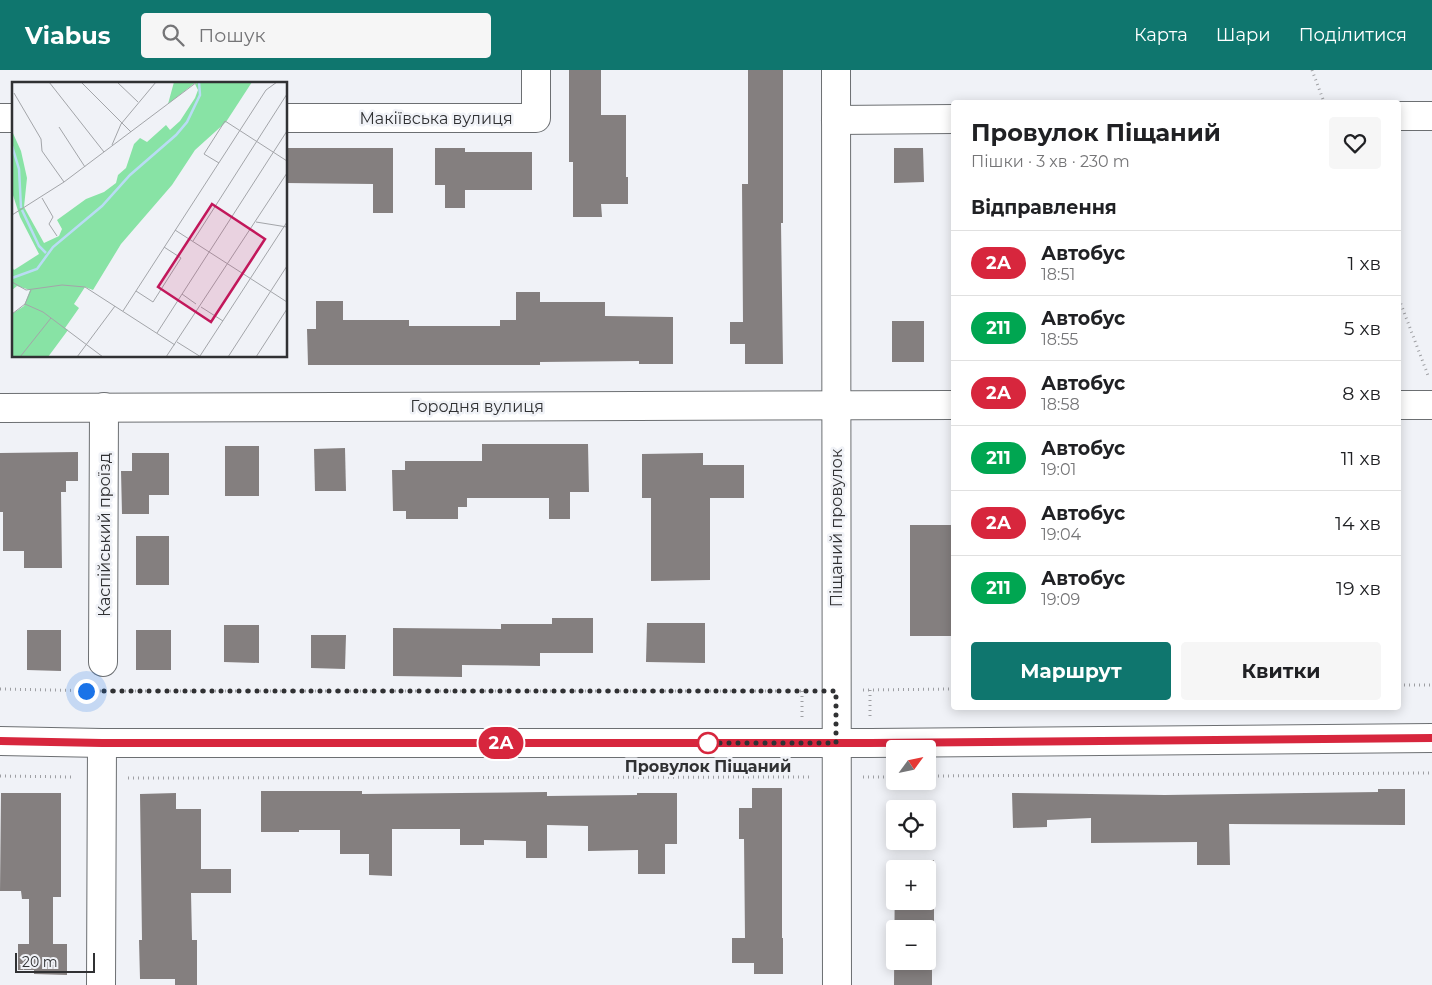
<!DOCTYPE html>
<html lang="uk">
<head>
<meta charset="utf-8">
<style>
	:root { --surface:#fff; --page:#f6f6f6; --text:#202124; --muted:#757577; --line:#e0e0e0; --accent:#0f766e }
	body { margin:0; font-family:Montserrat,sans-serif; background:var(--page); color:var(--text); height:100vh; display:flex; flex-direction:column; font-size:19px; white-space:nowrap }
	* { box-sizing:border-box; margin:0 }
	p { font-size:16px; color:var(--muted) }
	.icon { flex:none; width:28px; height:28px; fill:none; stroke:currentColor; stroke-width:2; stroke-linecap:round; stroke-linejoin:round }
	.map { position:relative; flex:1; overflow:hidden }
	.details { position:absolute; left:951px; top:30px; width:450px; height:610px; display:flex; flex-direction:column; background:var(--surface); border-radius:5px; box-shadow:0 2px 12px #0003 }
	.details>* { flex:none }
	.badge { padding:0 10px; border-radius:16px; font-size:18px; line-height:32px }
	.needle { width:32px; rotate:57deg }
	.fabs { position:absolute; left:886px; top:670px; display:grid; gap:10px }
	.fabs a { display:grid; place-items:center; width:50px; height:50px; border-radius:5px; background:var(--surface); box-shadow:0 2px 12px #0003; font-size:25px }
	.scale { position:absolute; left:15px; bottom:12px; width:80px; box-sizing:border-box; padding-left:5px; border:2px solid #303133; border-top:0; font-size:14px; line-height:18px; white-space:nowrap; color:#303133; -webkit-text-stroke:4px #f0f2f7; paint-order:stroke }
	.you { position:absolute; width:25px; height:25px; margin:-12px; border:4px solid #fff; border-radius:50%; background:#1a73e8; box-shadow:0 0 0 8px #1a73e833 }
	.map>.badge { position:absolute; translate:-50% -50%; box-shadow:0 0 0 2px #fff }
	h2 { padding:0 20px; font-size:19px; line-height:45px }
	.round { display:grid; place-items:center; flex:none; width:52px; height:52px; border-radius:5px; background:var(--page) }
	.head { display:flex; align-items:center; justify-content:space-between; height:85px; padding:0 20px }
	h1 { font-size:24px; font-weight:700; line-height:38px }
	.primary-button { display:flex; gap:10px; margin-top:auto; padding:10px 20px }
	.primary-button a { flex:1; height:58px; border-radius:5px; background:var(--accent); color:#fff; font-size:20px; font-weight:700; line-height:58px; text-align:center }
	.primary-button a+a { background:var(--page); color:var(--text) }
	ul { padding:0; list-style:none }
	li { display:flex; align-items:center; gap:15px; height:65px; padding:0 20px; border-top:1px solid var(--line) }
	li div { flex:1 }
	li b { display:block; font-size:19px }
	li em { font-style:normal }
	li .badge { min-width:55px; font-weight:700; text-align:center }
	header { display:flex; align-items:center; gap:30px; box-sizing:border-box; height:70px; padding:0 25px; background:var(--accent); color:#fff }
	header strong { font-size:24px }
	nav { display:flex; gap:28px; margin-inline-start:auto; font-size:18px }
	.search { width:350px; height:45px; background:var(--page); display:flex; align-items:center; gap:12px; box-sizing:border-box; padding:0 18px; border-radius:5px; color:var(--muted); font-size:19px }
	.map>svg:first-child { display:block }
	.building { fill:#847f7f; fill-rule:evenodd }
	.lines { fill:none; stroke-linecap:round; stroke-linejoin:round }
	.minor-casing { stroke:#6c6f72; stroke-width:30 }
	.path { stroke:#9e9fa3; stroke-width:3; stroke-dasharray:1 4; stroke-linecap:butt }
	.minor { stroke:#fff; stroke-width:28 }
	.line-casing { stroke:#fff; stroke-width:11 }
	.line { stroke:#d7263d; stroke-width:8 }
	.walk { stroke:#303133; stroke-width:5; stroke-dasharray:0 9 }
	.stop-dot { fill:#fff; stroke:#d7263d; stroke-width:2.5 }
	.labels { text-anchor:middle; stroke-width:5; stroke-linejoin:round; paint-order:stroke }
	.street-label { font-size:16px; fill:#303133; stroke:#f0f2f7 }
	.stop-label { font-size:16px; font-weight:bold; fill:#303133; stroke:#f0f2f7 }
	.inset-river { fill:none; stroke:#b9dcf4; stroke-width:2.5 }
	.inset-road { fill:none; stroke:#a3a5a9; stroke-width:1 }
	.view { fill:#c2185b; fill-opacity:0.15; stroke:#c2185b; stroke-width:2.5 }
	.inset-edge { fill:none; stroke:#303133; stroke-width:2.5 }
</style>
</head>
<body>
<header>
<strong>Viabus</strong>
<div class="search"><svg class="icon" aria-label="search" viewBox="0 0 24 24"><circle cx="10" cy="10" r="6"/><path d="M15 15l6 6"/></svg>Пошук</div>
<nav><a>Карта</a><a>Шари</a><a>Поділитися</a></nav>
</header>
<div class="map">
<svg width="1432" height="915" viewBox="0 0 1432 915">
	<rect width="100%" height="100%" fill="#f0f2f7"/>
	<!-- building -->
	<g class="building">
		<path d="M 569,0 L 601,0 L 601,45 L 626,45 L 626,107 L 628,107 L 628,134 L 601,134 L 602,147 L 573,147 L 573,92 L 569,92 Z"/>
		<path d="M 748,0 L 783,0 L 783,153 L 781,153 L 783,294 L 745,294 L 745,274 L 730,274 L 730,252 L 743,252 L 742,114 L 748,114 Z"/>
		<path d="M 286,78 L 393,78 L 393,143 L 373,143 L 373,114 L 286,113 Z"/>
		<path d="M 435,78 L 465,78 L 465,82 L 532,82 L 532,120 L 465,120 L 465,138 L 445,138 L 445,115 L 435,115 Z"/>
		<path d="M 894,78 L 923,78 L 924,112 L 894,113 Z"/>
		<path d="M 516,222 L 540,222 L 540,232 L 605,232 L 605,246 L 673,247 L 673,294 L 639,294 L 639,291 L 540,292 L 540,295 L 308,295 L 307,259 L 316,259 L 316,231 L 343,231 L 343,250 L 409,250 L 409,256 L 500,256 L 500,250 L 516,250 Z"/>
		<rect x="892" y="251" width="32" height="41"/>
		<path d="M 482,374 L 588,374 L 589,422 L 570,422 L 570,449 L 549,449 L 549,428 L 467,428 L 467,437 L 458,437 L 458,449 L 406,449 L 406,441 L 393,441 L 392,400 L 405,400 L 405,391 L 482,391 Z"/>
		<rect x="225" y="376" width="34" height="50"/>
		<path d="M 345,378 L 346,421 L 315,421 L 314,379 Z"/>
		<path d="M 78,382 L 78,411 L 66,411 L 66,422 L 61,422 L 62,498 L 24,498 L 24,481 L 3,481 L 3,442 L 0,442 L 0,383 Z"/>
		<path d="M 132,383 L 169,383 L 169,425 L 149,425 L 149,444 L 122,444 L 121,401 L 132,401 Z"/>
		<path d="M 703,383 L 703,395 L 744,395 L 744,428 L 710,428 L 710,510 L 651,511 L 651,428 L 642,428 L 642,384 Z"/>
		<rect x="910" y="455" width="44" height="111"/>
		<rect x="136" y="466" width="33" height="49"/>
		<path d="M 552,548 L 593,548 L 593,583 L 540,583 L 540,596 L 462,595 L 462,607 L 393,606 L 393,558 L 501,559 L 501,554 L 552,554 Z"/>
		<path d="M 647,553 L 705,553 L 705,593 L 646,592 Z"/>
		<path d="M 224,555 L 259,555 L 259,593 L 224,592 Z"/>
		<path d="M 27,560 L 61,560 L 61,601 L 27,600 Z"/>
		<rect x="136" y="560" width="35" height="40"/>
		<path d="M 311,565 L 346,565 L 345,599 L 311,598 Z"/>
		<path d="M 752,718 L 782,718 L 782,868 L 783,868 L 783,904 L 754,904 L 754,893 L 732,893 L 732,868 L 745,868 L 744,769 L 739,769 L 739,738 L 752,738 Z"/>
		<path d="M 1378,719 L 1405,719 L 1405,755 L 1229,754 L 1230,795 L 1197,795 L 1197,772 L 1091,773 L 1091,748 L 1047,750 L 1047,757 L 1013,758 L 1012,723 L 1165,725 L 1378,722 Z"/>
		<path d="M 261,721 L 362,721 L 362,724 L 547,722 L 547,726 L 637,725 L 637,723 L 677,723 L 677,774 L 665,774 L 665,804 L 638,804 L 638,780 L 588,781 L 588,756 L 547,755 L 547,788 L 526,788 L 526,771 L 484,770 L 484,775 L 460,775 L 460,759 L 392,759 L 392,806 L 369,805 L 369,784 L 340,784 L 340,760 L 299,760 L 299,762 L 261,762 Z"/>
		<path d="M 1,723 L 61,723 L 61,827 L 53,827 L 53,874 L 67,874 L 67,905 L 34,904 L 34,900 L 18,900 L 18,874 L 29,874 L 29,829 L 22,829 L 21,821 L 0,821 Z"/>
		<path d="M 176,723 L 176,739 L 201,739 L 201,799 L 231,799 L 231,823 L 191,823 L 192,870 L 197,870 L 197,915 L 175,915 L 175,909 L 140,909 L 139,870 L 142,870 L 140,724 Z"/>
		<path d="M 895,790 L 934,790 L 934,889 L 932,889 L 932,915 L 894,915 ZM 895,799 L 928,799 L 928,831 L 895,831 ZM 895,859 L 928,859 L 928,891 L 895,891 Z"/>
	</g>
	<g class="lines">
		<!-- minor casing -->
		<g class="minor-casing">
			<g id="minor">
				<path d="M 836,0 L 837,915"/>
				<path d="M 1399,46 L 1432,46"/>
				<path d="M 0,48 L 14,48"/>
				<path d="M 286,48 L 536,48 L 536,0"/>
				<path d="M 836,50 L 954,49"/>
				<path d="M 1399,335 L 1432,335"/>
				<path d="M 0,338 L 954,335"/>
				<path d="M 103,592 L 104,337"/>
				<path d="M 0,671 L 102,673 L 870,673 L 1432,668"/>
				<path d="M 101,915 L 102,673"/>
			</g>
		</g>
		<!-- path -->
		<g class="path">
			<path d="M 1312,0 L 1324,32"/>
			<path d="M 1399,229 L 1429,308"/>
			<path d="M 1399,615 L 1432,615"/>
			<path d="M 0,619 L 103,621 L 809,621"/>
			<path d="M 863,620 L 954,619"/>
			<path d="M 802,621 L 802,647"/>
			<path d="M 870,646 L 870,620"/>
			<path d="M 0,706 L 74,707"/>
			<path d="M 928,706 L 1432,703"/>
			<path d="M 863,707 L 895,707"/>
			<path d="M 128,708 L 809,707"/>
		</g>
		<!-- minor -->
		<use href="#minor" class="minor"/>
	</g>
	<g class="lines">
		<!-- line casing -->
		<g class="line-casing">
			<path id="line" d="M 0,671 L 102,673 L 870,673 L 1432,668"/>
		</g>
		<!-- line -->
		<use href="#line" class="line"/>
		<!-- walk -->
		<path class="walk" d="M 86,621 L 836,621 L 836,673 L 708,673"/>
	</g>
	<!-- markers -->
	<circle class="stop-dot" cx="708" cy="673" r="10"/>
	<g class="labels">
		<!-- street labels -->
		<g class="street-label">
			<text x="436" y="54">Макіївська вулиця</text>
			<text x="477" y="342">Городня вулиця</text>
			<text transform="translate(836 458) rotate(-90)" y="6">Піщаний провулок</text>
			<text transform="translate(104 465) rotate(-90)" y="6">Каспійський проїзд</text>
		</g>
		<!-- stop labels -->
		<g class="stop-label">
			<text x="708" y="702">Провулок Піщаний</text>
		</g>
	</g>
	<!-- overview -->
	<g transform="translate(12 12)">
		<rect width="275" height="275" fill="#f0f2f7"/>
		<path d="M 162,0 L 184,0 L 156,22 ZM 187,0 L 240,0 L 214,40 L 183,68 L 160,103 L 109,162 L 81,208 L 73,205 L 62,222 L 67,226 L 53,246 L 56,248 L 36,275 L 0,275 L 0,232 L 12,224 L 18,208 L 5,204 L 0,208 L 0,185 L 2,188 L 27,172 L 8,135 L 0,110 L 0,49 L 9,69 L 15,96 L 12,125 L 32,161 L 47,154 L 50,147 L 45,138 L 74,117 L 92,110 L 104,101 L 106,93 L 114,86 L 122,62 L 128,56 L 135,60 L 154,43 L 158,48 L 168,39 L 183,16 L 186,8 L 183,2 Z" fill="#88e3a5"/>
		<path class="inset-river" d="M 0,64 L 7,87 L 9,126M 10,128 L 27,164 L 34,171M 0,196 L 25,187 L 41,165 L 90,124 L 118,93 L 164,53 L 175,40 L 188,13 L 187,0"/>
		<path class="inset-road" d="M 37,0 L 92,70M 69,0 L 119,50M 105,0 L 126,20M 2,11 L 29,57 L 30,69 L 52,100M 47,45 L 73,85M 100,63 L 109,42 L 144,0M 207,81 L 192,72 L 213,39 L 275,79M 30,116 L 41,135 L 37,142 L 45,154M 0,133 L 52,100 L 185,0M 244,140 L 275,145M 163,148 L 275,220M 181,159 L 275,12M 0,200 L 14,208 L 50,203 L 73,205 L 163,263M 124,209 L 141,220 L 169,176 L 152,165M 170,212 L 184,222M 13,222 L 31,230 L 91,275M 189,225 L 211,239M 111,229 L 254,8 L 265,0M 0,232 L 13,222 L 19,208M 145,251 L 275,49M 165,260 L 189,275M 188,274 L 275,140M 8,275 L 39,236M 65,275 L 103,224M 154,275 L 275,91M 216,275 L 275,184M 244,275 L 275,227"/>
		<path class="view" d="M 200,122 L 253,157 L 199,240 L 146,205 Z"/>
		<rect width="275" height="275" class="inset-edge"/>
	</g>
</svg>
<div class="fabs">
<a><svg class="needle" viewBox="-14 -14 28 28"><path d="M0-13l5 13h-10z" fill="#e53935"/><path d="M0 13l5-13h-10z" fill="#757577"/></svg></a>
<a><svg class="icon" aria-label="locate" viewBox="0 0 24 24"><circle cx="12" cy="12" r="6"/><path d="M12 2v4M12 18v4M2 12h4M18 12h4"/></svg></a>
<a>+</a>
<a>−</a>
</div>
<div class="scale">20 m</div>
<div class="you" style="left:86px;top:621px"></div>
<b class="badge" style="left:501px;top:673px;background:#d7263d;color:#fff">2А</b>
<section class="details">
<div class="head"><div><h1>Провулок Піщаний</h1><p>Пішки · 3 хв · 230 m</p></div><a class="round"><svg class="icon" aria-label="heart" viewBox="0 0 24 24"><path d="M12 20l-8-8c-3-5 5-10 8-4 3-6 11-1 8 4z"/></svg></a></div>
<h2>Відправлення</h2>
<ul>
<li><span class="badge" style="background:#d7263d;color:#fff">2А</span><div><b>Автобус</b><p>18:51</p></div><em>1 хв</em></li>
<li><span class="badge" style="background:#00a651;color:#fff">211</span><div><b>Автобус</b><p>18:55</p></div><em>5 хв</em></li>
<li><span class="badge" style="background:#d7263d;color:#fff">2А</span><div><b>Автобус</b><p>18:58</p></div><em>8 хв</em></li>
<li><span class="badge" style="background:#00a651;color:#fff">211</span><div><b>Автобус</b><p>19:01</p></div><em>11 хв</em></li>
<li><span class="badge" style="background:#d7263d;color:#fff">2А</span><div><b>Автобус</b><p>19:04</p></div><em>14 хв</em></li>
<li><span class="badge" style="background:#00a651;color:#fff">211</span><div><b>Автобус</b><p>19:09</p></div><em>19 хв</em></li>
</ul>
<div class="primary-button"><a>Маршрут</a><a>Квитки</a></div>
</section>
</div>
</body>
</html>
